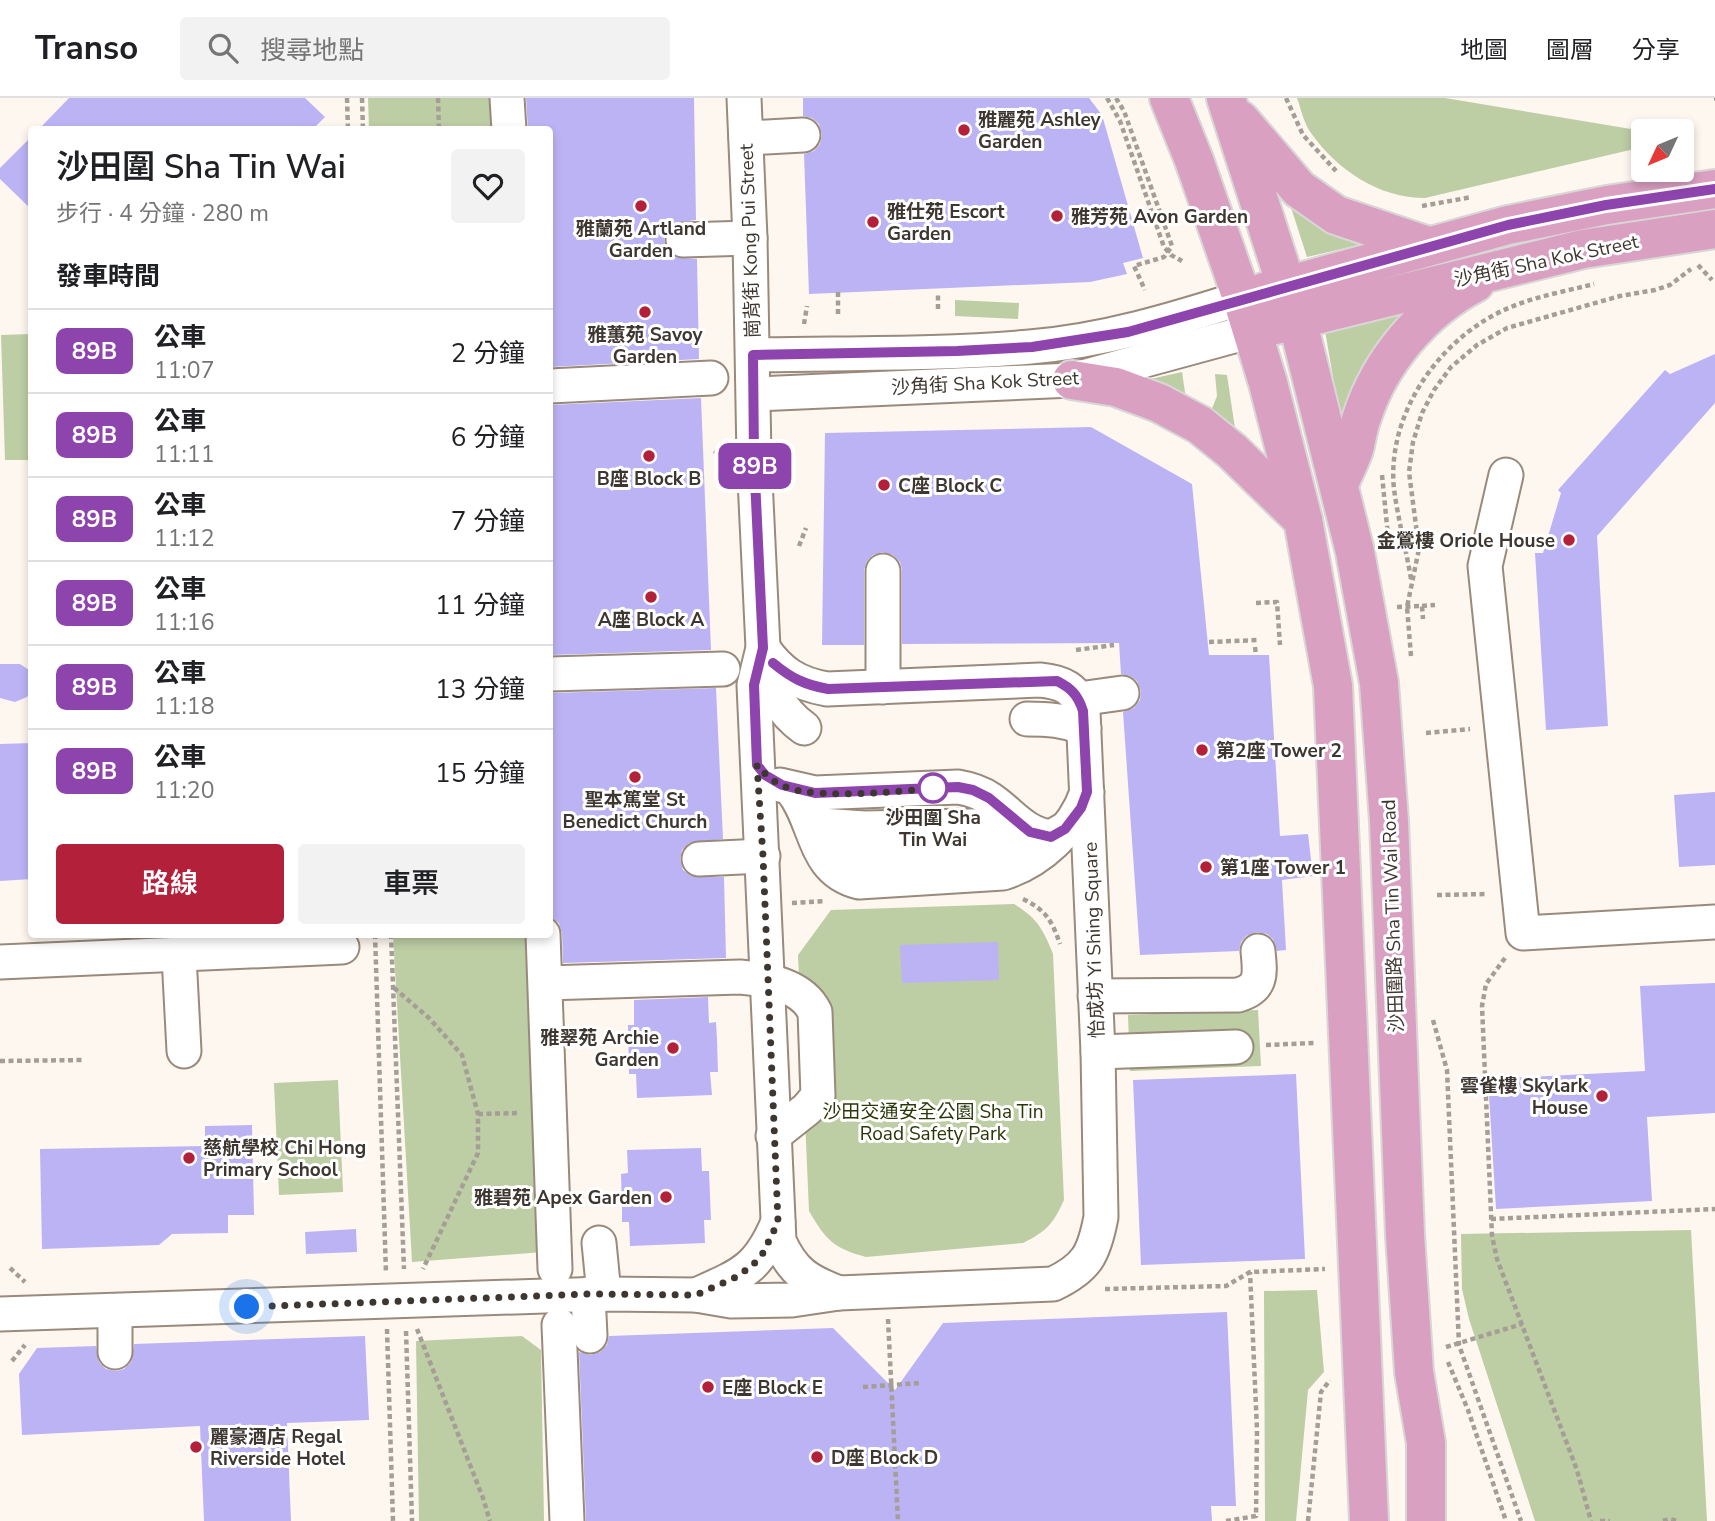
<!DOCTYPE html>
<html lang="zh-TW">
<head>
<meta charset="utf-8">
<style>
	:root { --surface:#fff; --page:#f2f2f2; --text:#202124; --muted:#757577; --line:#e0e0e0; --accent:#b3203a }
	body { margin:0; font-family:"Nunito Sans","Noto Sans TC",sans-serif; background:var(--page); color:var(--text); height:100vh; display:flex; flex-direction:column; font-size:26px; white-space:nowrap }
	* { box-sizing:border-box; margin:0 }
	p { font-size:23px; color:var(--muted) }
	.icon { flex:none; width:38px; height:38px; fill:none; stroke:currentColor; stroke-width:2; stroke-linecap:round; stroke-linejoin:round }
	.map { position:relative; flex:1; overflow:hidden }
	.drawer { position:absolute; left:28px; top:28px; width:525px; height:812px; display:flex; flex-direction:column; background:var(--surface); border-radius:7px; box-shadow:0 4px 10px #0003 }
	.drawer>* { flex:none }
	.badge { padding:0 14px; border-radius:10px; font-size:24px; line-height:46px }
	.needle { width:46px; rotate:226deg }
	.tools { position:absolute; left:1631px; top:21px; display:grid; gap:14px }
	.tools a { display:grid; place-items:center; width:63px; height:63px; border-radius:7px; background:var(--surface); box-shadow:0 4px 10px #0003; font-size:35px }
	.you { position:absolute; width:35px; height:35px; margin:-18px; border:5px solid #fff; border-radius:50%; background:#1a73e8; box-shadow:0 0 0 10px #1a73e833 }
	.map>.badge { position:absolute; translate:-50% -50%; box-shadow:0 0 0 4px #fff }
	h2 { padding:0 28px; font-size:26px; line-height:63px }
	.round { display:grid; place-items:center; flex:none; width:74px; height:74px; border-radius:7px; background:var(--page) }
	.head { display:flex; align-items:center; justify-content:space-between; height:119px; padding:0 28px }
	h1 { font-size:33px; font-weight:600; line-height:52px }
	.cta { display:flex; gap:14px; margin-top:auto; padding:14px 28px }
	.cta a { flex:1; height:80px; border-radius:7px; background:var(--accent); color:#fff; font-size:28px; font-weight:600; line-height:80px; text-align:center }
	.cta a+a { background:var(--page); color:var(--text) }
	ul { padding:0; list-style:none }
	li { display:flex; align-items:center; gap:21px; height:84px; padding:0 28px; border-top:2px solid var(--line) }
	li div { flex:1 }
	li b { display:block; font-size:26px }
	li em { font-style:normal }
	li .badge { min-width:77px; font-weight:700; text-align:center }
	header { display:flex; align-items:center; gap:42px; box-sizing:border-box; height:98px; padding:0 35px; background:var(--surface); border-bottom:2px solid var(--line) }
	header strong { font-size:33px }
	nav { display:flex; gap:38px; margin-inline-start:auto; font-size:24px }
	.search { width:490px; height:63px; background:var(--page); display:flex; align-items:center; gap:18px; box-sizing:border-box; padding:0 24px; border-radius:7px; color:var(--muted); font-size:26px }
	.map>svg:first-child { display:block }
	.green { fill:#bdcda4 }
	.building { fill:#bcb3f5 }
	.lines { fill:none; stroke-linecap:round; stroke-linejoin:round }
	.minor-casing { stroke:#998a7b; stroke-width:37 }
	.major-casing { stroke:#d8d7d6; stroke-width:42 }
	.path { stroke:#a59e97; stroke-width:4.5; stroke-dasharray:5 3.5; stroke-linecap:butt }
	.minor { stroke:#fff; stroke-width:33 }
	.major { stroke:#daa0c1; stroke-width:38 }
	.rail { stroke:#948d86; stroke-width:5; stroke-dasharray:3.5 7; stroke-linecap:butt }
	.path-bridge { stroke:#a59e97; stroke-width:4.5; stroke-dasharray:5 3.5; stroke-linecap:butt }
	.line-casing { stroke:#fff; stroke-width:16 }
	.line { stroke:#8e44ad; stroke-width:10 }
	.walk { stroke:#3e3731; stroke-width:7; stroke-dasharray:0 12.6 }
	.poi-dot { fill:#b3203a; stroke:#fff; stroke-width:2.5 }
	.stop-dot { fill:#fff; stroke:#8e44ad; stroke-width:3.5 }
	.labels { text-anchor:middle; stroke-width:6; stroke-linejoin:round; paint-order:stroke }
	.poi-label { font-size:19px; font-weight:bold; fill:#3e3731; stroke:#fff; text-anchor:start }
	.street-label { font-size:19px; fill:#3e3731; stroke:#fff }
	.stop-label { font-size:19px; font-weight:bold; fill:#3e3731; stroke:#fff }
	.park-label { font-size:19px; fill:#293806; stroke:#fff }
</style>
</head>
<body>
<header>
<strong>Transo</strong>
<div class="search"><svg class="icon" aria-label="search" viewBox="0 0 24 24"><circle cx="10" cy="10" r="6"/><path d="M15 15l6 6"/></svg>搜尋地點</div>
<nav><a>地圖</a><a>圖層</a><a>分享</a></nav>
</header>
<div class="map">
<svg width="1715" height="1423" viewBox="0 0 1715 1423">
	<rect width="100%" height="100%" fill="#fef7f0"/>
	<!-- green -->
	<g class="green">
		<path d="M 368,0 L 492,0 L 493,31 L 369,31 Z"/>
		<path d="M 1297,0 L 1445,0 L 1643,33 L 1643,49 L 1425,100 C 1379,100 1337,72 1311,35 C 1304,26 1301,11 1297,0 Z"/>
		<path d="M 1287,97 L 1367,145 L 1307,159 Z"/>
		<path d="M 955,202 L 1019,205 L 1018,221 L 955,218 Z"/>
		<path d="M 1417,204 L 1342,331 L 1324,227 Z"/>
		<path d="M 31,236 L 31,362 L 5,362 L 1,237 Z"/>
		<path d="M 1182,274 L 1186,301 L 1146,282 Z"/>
		<path d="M 1215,276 L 1227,277 L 1236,337 L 1211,313 L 1217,298 Z"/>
		<path d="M 1014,806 C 1037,820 1043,831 1053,856 L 1064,1102 C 1053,1126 1047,1133 1023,1145 L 866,1159 C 833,1150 826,1142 809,1113 L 798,857 L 831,812 Z"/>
		<path d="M 393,837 L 529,837 L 543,1154 L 412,1164 Z"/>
		<path d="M 1258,912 L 1261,968 L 1130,973 L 1128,917 Z"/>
		<path d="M 338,982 L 343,1094 L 279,1097 L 274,985 Z"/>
		<path d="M 1691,1132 L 1707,1423 L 1535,1423 L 1469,1221 L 1462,1191 L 1461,1136 Z"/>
		<path d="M 1317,1192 L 1324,1274 L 1308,1292 L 1296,1423 L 1265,1423 L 1264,1193 Z"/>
		<path d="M 522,1238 L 541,1252 L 544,1423 L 419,1423 L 416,1243 Z"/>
	</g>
	<!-- building -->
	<g class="building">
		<path d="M 69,0 L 305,0 L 325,19 L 312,32 L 38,32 Z"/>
		<path d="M 526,0 L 694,0 L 696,122 L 674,125 L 666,132 L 664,142 L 666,151 L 673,159 L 697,161 L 699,261 L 550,269 L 550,32 L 528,32 Z"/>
		<path d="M 803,0 L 1089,0 L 1102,17 L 1143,160 L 1123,165 L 1127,176 L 1090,184 L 809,196 L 804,56 L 814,53 L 820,46 L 822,37 L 819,26 L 812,20 L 803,18 Z"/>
		<path d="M 32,38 L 32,112 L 0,81 L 0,70 Z"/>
		<path d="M 1715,256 L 1715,305 L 1597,438 L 1608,628 L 1546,632 L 1535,455 L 1543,455 L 1561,395 L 1558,392 L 1665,272 L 1670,276 Z"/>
		<path d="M 701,300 L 711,552 L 550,557 L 550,307 Z"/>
		<path d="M 1091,329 L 1192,386 L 1209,557 L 1269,557 L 1280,738 L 1308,736 L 1313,778 L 1282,782 L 1286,852 L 1277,853 L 1273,841 L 1267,836 L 1257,834 L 1246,838 L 1241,844 L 1239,853 L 1140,857 L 1123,614 L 1134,610 L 1140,602 L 1141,593 L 1137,583 L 1130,578 L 1121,576 L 1119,545 L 902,546 L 902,472 L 900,464 L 893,457 L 882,454 L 873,457 L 867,463 L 864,472 L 864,547 L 822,547 L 825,335 Z"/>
		<path d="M 0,566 L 20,566 L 32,574 L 32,591 L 27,599 L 15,604 L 0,600 Z"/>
		<path d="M 716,590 L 723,741 L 689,745 L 682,752 L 680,761 L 683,772 L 691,778 L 724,779 L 726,860 L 563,865 L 562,835 L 559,825 L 550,818 L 550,736 L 552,736 L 550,595 Z"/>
		<path d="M 32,645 L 32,781 L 0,783 L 0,646 Z"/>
		<path d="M 1715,694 L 1715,767 L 1679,769 L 1674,697 Z"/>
		<path d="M 998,844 L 999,882 L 902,885 L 900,847 Z"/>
		<path d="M 1715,885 L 1715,1015 L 1647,1019 L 1652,1103 L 1496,1111 L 1488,981 L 1645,973 L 1640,888 Z"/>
		<path d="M 708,899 L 709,925 L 716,924 L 717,941 L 718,974 L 710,974 L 712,997 L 637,1000 L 636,976 L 629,976 L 628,927 L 634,927 L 634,902 Z"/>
		<path d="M 1296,976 L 1305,1161 L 1141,1167 L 1133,982 Z"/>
		<path d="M 252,1027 L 254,1117 L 228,1117 L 228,1135 L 172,1136 L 159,1147 L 42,1151 L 40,1051 L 205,1048 L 205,1028 Z"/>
		<path d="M 701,1050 L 702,1073 L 709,1073 L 711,1122 L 704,1122 L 705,1145 L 630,1148 L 629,1124 L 622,1124 L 622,1112 L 621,1076 L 628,1075 L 627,1052 Z"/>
		<path d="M 356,1131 L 357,1154 L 306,1156 L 305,1134 Z"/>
		<path d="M 1227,1214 L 1236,1408 L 1211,1408 L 1212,1423 L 586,1423 L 579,1254 L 590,1257 L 600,1254 L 607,1247 L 609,1238 L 833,1230 L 895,1292 L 943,1225 Z"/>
		<path d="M 365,1238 L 369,1322 L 287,1325 L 291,1423 L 204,1423 L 200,1328 L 22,1337 L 19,1276 L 37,1250 L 96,1248 L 99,1264 L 106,1271 L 116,1273 L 124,1271 L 131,1264 L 134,1246 Z"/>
	</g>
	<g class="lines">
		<!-- minor casing -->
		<g class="minor-casing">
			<g id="minor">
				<path d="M 507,0 L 509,32"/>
				<path d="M 744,0 L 750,140 L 754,360 L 763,550 L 754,587 L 779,1143 C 793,1174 807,1183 839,1195"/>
				<path d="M 746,40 L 803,37"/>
				<path d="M 683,142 L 750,140"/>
				<path d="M 753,257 C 845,255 938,257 1030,249 C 1103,243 1173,222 1242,200"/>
				<path d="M 550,288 L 711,280"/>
				<path d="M 754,296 L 1072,282 L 1252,233"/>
				<path d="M 1506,377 L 1485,468 L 1523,835 L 1715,824"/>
				<path d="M 883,473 L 883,589"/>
				<path d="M 764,559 C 768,588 780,613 804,630"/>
				<path d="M 550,576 L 723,571"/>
				<path d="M 1079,601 L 1122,595"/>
				<path d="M 1027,621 C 1048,621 1064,622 1084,630"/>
				<path d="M 780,687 L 815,695 L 958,689 C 970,691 980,694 990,701 C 1011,715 1024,736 1051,739 L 1065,731"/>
				<path d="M 791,691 C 818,724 811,772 859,784 L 1003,775 C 1040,763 1074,732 1087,694"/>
				<path d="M 808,720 L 821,727 L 864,730 L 1021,727"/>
				<path d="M 819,749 L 829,755 L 852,757 L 1045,750"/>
				<path d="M 699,761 L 763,758"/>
				<path d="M 543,836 L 555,1171"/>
				<path d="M 179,858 L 184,953"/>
				<path d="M 0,864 L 342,849"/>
				<path d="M 546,885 L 740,879 C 766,881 802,887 815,914 L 818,998 L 807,1011 L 773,1038"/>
				<path d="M 1095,898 L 1238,897 C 1263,890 1260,875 1258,853"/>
				<path d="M 1098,954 L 1236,949"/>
				<path d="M 599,1145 L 604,1196"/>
				<path d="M 588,1196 L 590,1238"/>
				<path d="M 696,1197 C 741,1177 758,1172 778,1124"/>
				<path d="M 115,1214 L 115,1254"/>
				<path d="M 0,1216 L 604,1196 L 696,1197 L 731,1203 L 792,1202 L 839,1195 L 1053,1186 C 1087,1170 1094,1156 1101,1119 L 1098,954 L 1083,613 C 1076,590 1062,584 1040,582 L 827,591 C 798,586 780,575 763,550"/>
				<path d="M 559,1227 L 567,1423"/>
			</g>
		</g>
		<!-- major casing -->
		<g class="major-casing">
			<g id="major">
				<path d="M 1169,0 L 1194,62 L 1242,200 L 1268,285 L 1303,422 L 1333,588 L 1369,1423"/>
				<path d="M 1226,0 L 1297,221 L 1355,454 L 1379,585 L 1389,723 L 1405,1137 L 1414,1274 L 1426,1345 L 1426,1423"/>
				<path d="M 1240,22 L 1299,91 L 1336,117 L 1428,148"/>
				<path d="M 1264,194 L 1508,127 L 1607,107 L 1715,91"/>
				<path d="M 1275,227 L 1583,151 L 1715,131"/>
				<path d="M 1072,282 L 1116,289 L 1159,305 L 1200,327 L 1232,353 L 1303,422"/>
				<path d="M 1339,386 C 1344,374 1350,363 1354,351 C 1357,340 1358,329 1362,319 C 1380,263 1423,212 1475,185"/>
			</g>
		</g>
		<!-- path -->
		<g class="path">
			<path d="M 347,0 L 348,32"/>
			<path d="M 362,0 L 363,32"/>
			<path d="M 438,0 L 439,32"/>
			<path d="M 1107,0 L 1120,23 L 1164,149 L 1171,157 L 1182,163"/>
			<path d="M 1116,0 L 1124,13 L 1172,148 L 1164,159 L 1134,168 L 1145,192"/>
			<path d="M 1286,0 L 1303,37 L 1336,73"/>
			<path d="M 1422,108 L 1472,99"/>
			<path d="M 1698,167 L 1712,182"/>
			<path d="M 938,211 L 938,196"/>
			<path d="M 838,216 L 838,194"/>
			<path d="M 804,226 L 807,208"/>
			<path d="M 714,353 L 724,358"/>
			<path d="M 1382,377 L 1388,438"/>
			<path d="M 799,448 L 806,430"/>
			<path d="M 1411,481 C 1406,451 1398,421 1394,391 C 1386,314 1442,237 1511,209 C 1537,198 1567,193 1594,186"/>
			<path d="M 1256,505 L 1277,504 L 1280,547"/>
			<path d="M 1422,508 L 1435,507"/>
			<path d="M 1397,509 L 1422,508 L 1423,521"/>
			<path d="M 1209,544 L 1259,542"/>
			<path d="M 1255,549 L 1256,557"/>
			<path d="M 1076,552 L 1114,547"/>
			<path d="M 1411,558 L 1407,509 L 1419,451 L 1409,374 L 1413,344 L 1422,315 L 1434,292 L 1451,269 L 1477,247 L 1507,230 L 1620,198 L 1655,192 L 1670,187 L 1691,171"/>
			<path d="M 1426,635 L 1470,631"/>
			<path d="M 1437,797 L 1488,796"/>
			<path d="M 1023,801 C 1046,812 1052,823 1060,846"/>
			<path d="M 792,805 L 826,803"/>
			<path d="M 375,836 L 386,1175"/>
			<path d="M 391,836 L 404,1171"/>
			<path d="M 1505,860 L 1486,886 L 1482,908 L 1492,1138 L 1497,1161 L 1577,1372 L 1591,1423"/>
			<path d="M 394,890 L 429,920 L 462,957 L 478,1016 L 478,1055 L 423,1171"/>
			<path d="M 1433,922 L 1447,972 L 1459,1247 L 1521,1423"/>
			<path d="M 1266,947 L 1314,945"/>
			<path d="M 0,963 L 84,962"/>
			<path d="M 478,1016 L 519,1015"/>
			<path d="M 1491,1121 L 1715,1111"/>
			<path d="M 10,1170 L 25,1184"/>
			<path d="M 1105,1191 L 1226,1188 L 1250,1174 L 1325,1171"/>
			<path d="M 888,1221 L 898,1423"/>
			<path d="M 387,1231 L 393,1423"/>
			<path d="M 417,1231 L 483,1400 L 490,1423"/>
			<path d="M 406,1233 L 412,1423"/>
			<path d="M 1446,1249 L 1522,1226"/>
			<path d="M 12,1263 L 25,1247"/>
			<path d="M 1448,1264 L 1468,1312 L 1506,1423"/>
			<path d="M 1226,1423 L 1256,1418 L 1257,1332 L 1250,1174"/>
			<path d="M 1308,1423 L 1321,1294 L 1330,1282"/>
			<path d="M 1600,1423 L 1610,1423"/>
			<path d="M 1663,1423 L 1669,1421 L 1678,1423"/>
		</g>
		<!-- minor -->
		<use href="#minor" class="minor"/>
		<!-- major -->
		<use href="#major" class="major"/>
		<!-- rail -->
		<path class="rail" d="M 1714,0 L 1715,0"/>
		<!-- path-bridge -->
		<path class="path-bridge" d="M 863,1289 L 920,1285"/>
	</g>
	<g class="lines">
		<!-- line casing -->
		<g class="line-casing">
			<path id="line" d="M 773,565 C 791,580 805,587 828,591 L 1057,583 C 1071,590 1078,597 1083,613 L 1087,694 L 1081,710 L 1065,731 L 1051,739 L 1030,734 L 989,700 L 973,692 L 958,689 L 815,695 L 782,687 L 765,677 L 757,667 L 754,587 L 763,550 L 754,360 L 753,257 L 957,253 L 1032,249 L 1128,234 L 1508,127 L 1606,107 L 1715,91"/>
		</g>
		<!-- line -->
		<use href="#line" class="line"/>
		<!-- walk -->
		<path class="walk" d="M 247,1209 L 588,1196 L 696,1197 L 734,1180 L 752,1168 L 763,1155 L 778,1124 L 763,758 L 757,667 C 767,679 777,687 792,691 C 824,700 899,694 933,690"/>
	</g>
	<!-- markers -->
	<g class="poi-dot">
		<circle cx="964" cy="32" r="7"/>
		<circle cx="641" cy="108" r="7"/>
		<circle cx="1057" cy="118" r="7"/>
		<circle cx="873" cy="124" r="7"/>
		<circle cx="645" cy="214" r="7"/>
		<circle cx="649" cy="358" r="7"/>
		<circle cx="884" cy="387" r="7"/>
		<circle cx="1569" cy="442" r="7"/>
		<circle cx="651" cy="499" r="7"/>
		<circle cx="1202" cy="652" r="7"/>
		<circle cx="635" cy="679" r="7"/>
		<circle cx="1206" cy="769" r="7"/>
		<circle cx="673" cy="950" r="7"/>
		<circle cx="1602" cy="998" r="7"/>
		<circle cx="189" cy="1060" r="7"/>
		<circle cx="666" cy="1099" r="7"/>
		<circle cx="708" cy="1289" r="7"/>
		<circle cx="196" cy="1349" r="7"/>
		<circle cx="817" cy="1359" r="7"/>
	</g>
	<circle class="stop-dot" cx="933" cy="690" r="14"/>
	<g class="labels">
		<!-- poi labels -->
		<g class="poi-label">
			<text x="978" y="28">雅麗苑 Ashley<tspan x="978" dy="22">Garden</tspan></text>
			<text x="887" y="120">雅仕苑 Escort<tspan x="887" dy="22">Garden</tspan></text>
			<text x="1071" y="125">雅芳苑 Avon Garden</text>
			<text x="641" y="137" text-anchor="middle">雅蘭苑 Artland<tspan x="641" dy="22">Garden</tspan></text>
			<text x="645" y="243" text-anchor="middle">雅蕙苑 Savoy<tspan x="645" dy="22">Garden</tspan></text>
			<text x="649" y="387" text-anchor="middle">B座 Block B</text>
			<text x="898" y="394">C座 Block C</text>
			<text x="1555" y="449" text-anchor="end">金鶯樓 Oriole House</text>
			<text x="651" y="528" text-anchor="middle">A座 Block A</text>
			<text x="1216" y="659">第2座 Tower 2</text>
			<text x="635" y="708" text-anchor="middle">聖本篤堂 St<tspan x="635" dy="22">Benedict Church</tspan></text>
			<text x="1220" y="776">第1座 Tower 1</text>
			<text x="659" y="946" text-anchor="end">雅翠苑 Archie<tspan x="659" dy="22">Garden</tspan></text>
			<text x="1588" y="994" text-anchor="end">雲雀樓 Skylark<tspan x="1588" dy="22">House</tspan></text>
			<text x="203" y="1056">慈航學校 Chi Hong<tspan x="203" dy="22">Primary School</tspan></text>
			<text x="652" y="1106" text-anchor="end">雅碧苑 Apex Garden</text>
			<text x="722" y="1296">E座 Block E</text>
			<text x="210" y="1345">麗豪酒店 Regal<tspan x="210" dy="22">Riverside Hotel</tspan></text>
			<text x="831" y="1366">D座 Block D</text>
		</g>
		<!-- street labels -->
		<g class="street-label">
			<text transform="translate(749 143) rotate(-92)" y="7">崗背街 Kong Pui Street</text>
			<text transform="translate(1546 162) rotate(-12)" y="7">沙角街 Sha Kok Street</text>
			<text transform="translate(985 284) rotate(-3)" y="7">沙角街 Sha Kok Street</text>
			<text transform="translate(1392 818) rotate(-92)" y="7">沙田圍路 Sha Tin Wai Road</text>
			<text transform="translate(1093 842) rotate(-92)" y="7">怡成坊 Yi Shing Square</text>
		</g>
		<!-- stop labels -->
		<g class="stop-label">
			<text x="933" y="726">沙田圍 Sha<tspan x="933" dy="22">Tin Wai</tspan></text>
		</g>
		<!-- park labels -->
		<g class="park-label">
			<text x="933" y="1020">沙田交通安全公園 Sha Tin<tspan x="933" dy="22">Road Safety Park</tspan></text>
		</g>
	</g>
</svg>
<div class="tools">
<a><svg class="needle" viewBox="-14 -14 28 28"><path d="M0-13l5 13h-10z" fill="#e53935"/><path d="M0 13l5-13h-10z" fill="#757577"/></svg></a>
</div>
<div class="you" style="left:247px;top:1209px"></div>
<b class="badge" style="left:755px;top:368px;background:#8e44ad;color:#fff">89B</b>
<section class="drawer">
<div class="head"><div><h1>沙田圍 Sha Tin Wai</h1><p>步行 · 4 分鐘 · 280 m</p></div><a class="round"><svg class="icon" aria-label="heart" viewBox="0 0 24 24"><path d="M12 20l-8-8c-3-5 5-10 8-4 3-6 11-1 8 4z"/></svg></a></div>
<h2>發車時間</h2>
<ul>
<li><span class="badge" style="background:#8e44ad;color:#fff">89B</span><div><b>公車</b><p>11:07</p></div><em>2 分鐘</em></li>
<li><span class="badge" style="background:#8e44ad;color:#fff">89B</span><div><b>公車</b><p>11:11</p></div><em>6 分鐘</em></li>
<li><span class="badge" style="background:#8e44ad;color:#fff">89B</span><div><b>公車</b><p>11:12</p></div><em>7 分鐘</em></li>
<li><span class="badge" style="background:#8e44ad;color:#fff">89B</span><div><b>公車</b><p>11:16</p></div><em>11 分鐘</em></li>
<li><span class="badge" style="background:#8e44ad;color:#fff">89B</span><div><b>公車</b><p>11:18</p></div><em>13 分鐘</em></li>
<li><span class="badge" style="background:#8e44ad;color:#fff">89B</span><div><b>公車</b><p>11:20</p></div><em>15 分鐘</em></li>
</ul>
<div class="cta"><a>路線</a><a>車票</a></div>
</section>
</div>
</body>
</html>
